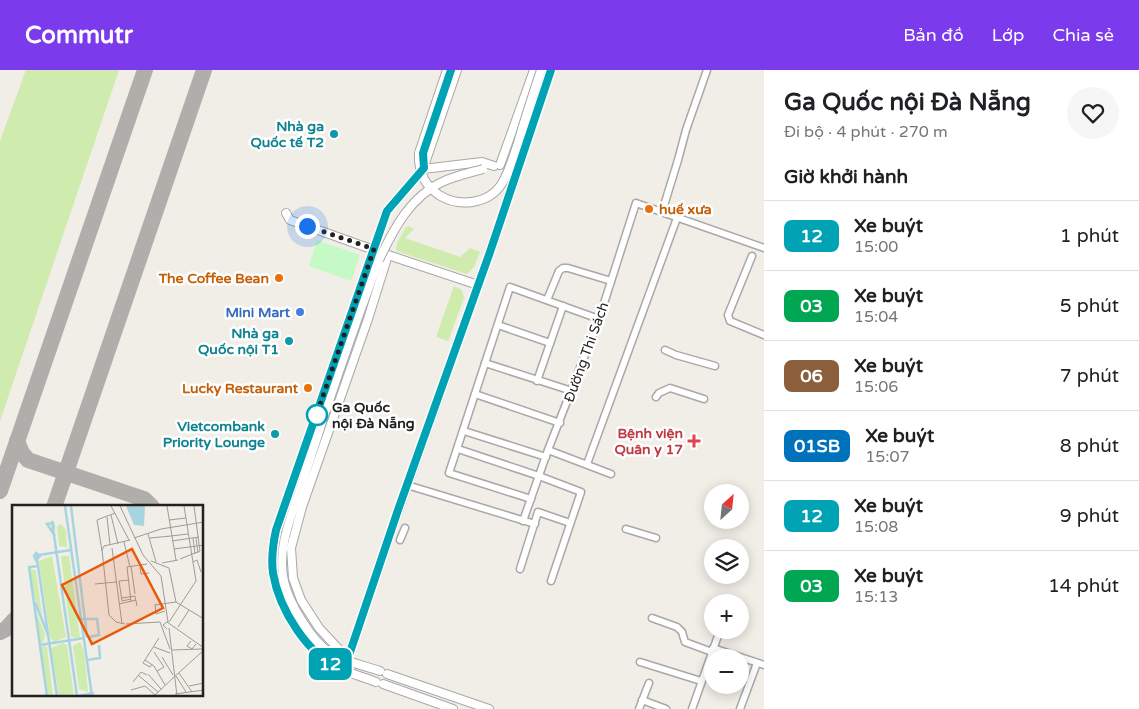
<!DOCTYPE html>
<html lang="vi">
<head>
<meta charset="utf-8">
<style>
	:root { --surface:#fff; --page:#f6f6f6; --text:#202124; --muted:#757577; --line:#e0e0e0; --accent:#7c3aed }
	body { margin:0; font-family:"Varela Round",sans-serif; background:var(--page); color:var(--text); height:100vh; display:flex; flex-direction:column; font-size:19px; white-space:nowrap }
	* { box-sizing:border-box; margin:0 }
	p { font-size:16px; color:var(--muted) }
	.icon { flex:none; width:28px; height:28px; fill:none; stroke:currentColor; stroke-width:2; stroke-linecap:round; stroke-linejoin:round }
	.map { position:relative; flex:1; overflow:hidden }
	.panel { display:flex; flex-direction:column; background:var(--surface); width:375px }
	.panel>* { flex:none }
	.badge { padding:0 10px; border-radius:8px; font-size:18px; line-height:32px }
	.needle { width:32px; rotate:27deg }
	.buttons { position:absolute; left:704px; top:414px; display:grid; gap:10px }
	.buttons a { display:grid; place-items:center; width:45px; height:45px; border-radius:50%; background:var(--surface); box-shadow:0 2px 12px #0003; font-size:25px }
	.you { position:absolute; width:25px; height:25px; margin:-12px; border:4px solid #fff; border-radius:50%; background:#1a73e8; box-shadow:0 0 0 8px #1a73e833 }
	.map>.badge { position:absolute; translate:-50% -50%; box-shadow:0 0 0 2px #fff }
	h2 { padding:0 20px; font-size:19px; line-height:45px }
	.round { display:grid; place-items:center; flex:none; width:52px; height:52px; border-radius:26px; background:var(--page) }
	.overview { display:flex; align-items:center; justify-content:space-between; height:85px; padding:0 20px }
	h1 { font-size:24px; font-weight:700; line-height:38px }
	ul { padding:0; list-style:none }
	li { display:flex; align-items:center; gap:15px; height:70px; padding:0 20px; border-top:1px solid var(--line) }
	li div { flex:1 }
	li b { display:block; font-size:19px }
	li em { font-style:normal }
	li .badge { min-width:55px; font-weight:700; text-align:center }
	header { display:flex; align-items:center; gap:30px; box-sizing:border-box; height:70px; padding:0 25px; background:var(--accent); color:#fff }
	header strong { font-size:24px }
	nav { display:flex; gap:28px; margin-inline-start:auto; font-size:18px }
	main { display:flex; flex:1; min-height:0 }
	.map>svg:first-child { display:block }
	.grass { fill:#cfebad }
	.park { fill:#c5fac6 }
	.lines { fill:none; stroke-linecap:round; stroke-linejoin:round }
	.taxiway { stroke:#b0aeab; stroke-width:16 }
	.minor-casing { stroke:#a8a8a8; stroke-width:9 }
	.tertiary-casing { stroke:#a8a8a8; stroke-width:10 }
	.minor { stroke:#fff; stroke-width:6 }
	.tertiary { stroke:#fff; stroke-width:8 }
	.tertiary-bridge-casing { stroke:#a8a8a8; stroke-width:10; stroke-linecap:butt }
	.tertiary-bridge { stroke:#fff; stroke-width:8 }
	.line-casing { stroke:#fff; stroke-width:11 }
	.line { stroke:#00a3b4; stroke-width:8 }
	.walk { stroke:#212121; stroke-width:5; stroke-dasharray:0 9 }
	.culture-dot { fill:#0f9aa8; stroke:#fff; stroke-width:2 }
	.food-dot { fill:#e8710a; stroke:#fff; stroke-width:2 }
	.shop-dot { fill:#3f7fe0; stroke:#fff; stroke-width:2 }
	.stop-dot { fill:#fff; stroke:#00a3b4; stroke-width:2.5 }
	.health-dot { fill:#e0444e; stroke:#fff; stroke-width:2 }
	.labels { text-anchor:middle; stroke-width:5; stroke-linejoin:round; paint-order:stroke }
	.culture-label { font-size:14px; font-weight:bold; fill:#0d838f; stroke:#fff; text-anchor:end }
	.food-label { font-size:14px; font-weight:bold; fill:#c56008; stroke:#fff; text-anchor:end }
	.shop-label { font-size:14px; font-weight:bold; fill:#366cbe; stroke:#fff; text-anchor:end }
	.street-label { font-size:14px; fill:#212121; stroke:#fff }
	.stop-label { font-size:14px; font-weight:bold; fill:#212121; stroke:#fff; text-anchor:start }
	.health-label { font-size:14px; font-weight:bold; fill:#be3a42; stroke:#fff; text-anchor:end }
	.inset-river { fill:none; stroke:#a7d5df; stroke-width:2.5 }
	.inset-road { fill:none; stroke:#9e9b98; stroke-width:1 }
	.view { fill:#e8590c; fill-opacity:0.15; stroke:#e8590c; stroke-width:2.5 }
	.inset-edge { fill:none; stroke:#212121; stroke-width:2.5 }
</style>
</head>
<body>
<header>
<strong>Commutr</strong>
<nav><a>Bản đồ</a><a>Lớp</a><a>Chia sẻ</a></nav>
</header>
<main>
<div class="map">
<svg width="764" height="639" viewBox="0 0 764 639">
	<rect width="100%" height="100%" fill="#f1ede7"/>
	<!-- grass -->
	<g class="grass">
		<path d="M 26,0 L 119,0 L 0,351 L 0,71 Z"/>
		<path d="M 409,156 L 414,159 L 405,168 L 460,187 L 470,178 L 480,182 L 474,197 L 467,204 L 396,181 L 397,173 L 406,157 Z"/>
		<path d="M 454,216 L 462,220 L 464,228 L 448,271 L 436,267 Z"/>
	</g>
	<!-- park -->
	<path class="park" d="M 317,170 L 360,185 L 351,211 L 309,196 Z"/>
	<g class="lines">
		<!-- taxiway -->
		<g class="taxiway">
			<path d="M 17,371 L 22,383 L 28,390 L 144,429 L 152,437"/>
			<path d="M 0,421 L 145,0"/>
			<path d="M 54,437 L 204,0"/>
			<path d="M 0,562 L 6,559 L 14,550"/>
		</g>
		<!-- minor casing -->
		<g class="minor-casing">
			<g id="minor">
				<path d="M 662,142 L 678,90 L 686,60 L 707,0"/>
				<path d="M 752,186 L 728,245 L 730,251 L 764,265"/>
				<path d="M 547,230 L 559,201 L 563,198 L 568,198 L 611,211"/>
				<path d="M 498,255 L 550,273"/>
				<path d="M 665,280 L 676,285 L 715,296"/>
				<path d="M 485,293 L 572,321"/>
				<path d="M 537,311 L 563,236"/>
				<path d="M 475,324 L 560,353"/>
				<path d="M 656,327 L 659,323 L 670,318 L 704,329"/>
				<path d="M 464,361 L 546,387"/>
				<path d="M 458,379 L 539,406 L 581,422 L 551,511"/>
				<path d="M 548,380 L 611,404"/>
				<path d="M 587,394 L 677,148"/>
				<path d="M 407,415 L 535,454"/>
				<path d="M 531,429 L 449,403 L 510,217 L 599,249"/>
				<path d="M 523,451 L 548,380 L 599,249 L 636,133 L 764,178"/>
				<path d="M 626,459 L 656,468"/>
				<path d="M 400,470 L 405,458"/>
				<path d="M 520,499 L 538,442 L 570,453"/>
				<path d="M 652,548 L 677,557 L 682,562 L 685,572 L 712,582"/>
				<path d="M 713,578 L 764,595"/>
				<path d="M 640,592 L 701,611"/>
				<path d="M 642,630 L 666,639"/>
				<path d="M 639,639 L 649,613"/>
				<path d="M 692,639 L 719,563"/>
				<path d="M 740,639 L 757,593"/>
			</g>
		</g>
		<!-- tertiary casing -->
		<g class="tertiary-casing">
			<g id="tertiary">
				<path d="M 419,83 L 447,0"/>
				<path d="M 500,95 L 534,0"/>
				<path d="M 423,99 L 482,92 L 494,96"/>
				<path d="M 286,143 L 290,150 L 388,185 L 478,215"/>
				<path d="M 379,190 C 352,262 327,335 304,408 C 294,441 276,475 284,511 C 289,533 311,570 330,583 C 343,591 365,596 380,601"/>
				<path d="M 348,589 L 319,558 L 301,530 L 293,508 L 291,478 L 302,437 L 368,249 L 388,185"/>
				<path d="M 344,600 L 394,453 L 490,182 L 551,0"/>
				<path d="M 387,604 L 489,639"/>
				<path d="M 376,612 C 361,606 344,602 330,594 C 318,587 309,574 301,563 C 261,514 269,473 291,419 L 387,141 L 423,99 L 457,0"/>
				<path d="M 383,614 L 453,639"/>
			</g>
		</g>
		<!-- minor -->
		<use href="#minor" class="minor"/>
		<!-- tertiary -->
		<use href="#tertiary" class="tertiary"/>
		<!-- tertiary-bridge casing -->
		<g class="tertiary-bridge-casing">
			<g id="tertiary-bridge">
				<path d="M 419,83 C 418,100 424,115 439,125 C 458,137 487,135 501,115 C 509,103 513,87 518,73 C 525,48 533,24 541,0"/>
				<path d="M 379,190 C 393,160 410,127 442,112 C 455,106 469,103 483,99"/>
			</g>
		</g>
		<!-- tertiary-bridge -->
		<use href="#tertiary-bridge" class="tertiary-bridge"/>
	</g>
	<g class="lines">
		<!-- line casing -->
		<g class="line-casing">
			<path id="line" d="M 451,0 L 423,83 L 424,98 L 387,141 L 276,460 C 273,474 271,489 273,503 C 279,539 308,587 344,600 L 398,440 L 490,182 L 551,0"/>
		</g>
		<!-- line -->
		<use href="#line" class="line"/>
		<!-- walk -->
		<path class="walk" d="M 307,156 L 374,179 L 316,346 L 317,345"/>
	</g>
	<!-- markers -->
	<g class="culture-dot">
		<circle cx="334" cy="64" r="5"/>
		<circle cx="289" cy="271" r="5"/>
		<circle cx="275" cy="364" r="5"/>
	</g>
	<g class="food-dot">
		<circle cx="649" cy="139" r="5"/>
		<circle cx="279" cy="208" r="5"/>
		<circle cx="308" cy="318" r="5"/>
	</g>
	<circle class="shop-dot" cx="300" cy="242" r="5"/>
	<circle class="stop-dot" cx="317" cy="345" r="10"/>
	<path class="health-dot" d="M691.5 363.5h5v5h5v5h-5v5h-5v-5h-5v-5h5z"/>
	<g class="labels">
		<!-- culture labels -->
		<g class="culture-label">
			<text x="324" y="61">Nhà ga<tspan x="324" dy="16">Quốc tế T2</tspan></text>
			<text x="279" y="268">Nhà ga<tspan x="279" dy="16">Quốc nội T1</tspan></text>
			<text x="265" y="361">Vietcombank<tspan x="265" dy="16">Priority Lounge</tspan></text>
		</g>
		<!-- food labels -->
		<g class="food-label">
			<text x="659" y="144" text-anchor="start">huế xưa</text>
			<text x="269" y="213">The Coffee Bean</text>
			<text x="298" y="323">Lucky Restaurant</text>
		</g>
		<!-- shop labels -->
		<g class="shop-label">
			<text x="290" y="247">Mini Mart</text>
		</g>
		<!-- street labels -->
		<g class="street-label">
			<text transform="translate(586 282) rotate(-70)" y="5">Đường Thi Sách</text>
		</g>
		<!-- stop labels -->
		<g class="stop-label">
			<text x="332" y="342">Ga Quốc<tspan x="332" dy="16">nội Đà Nẵng</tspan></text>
		</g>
		<!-- health labels -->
		<g class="health-label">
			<text x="683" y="368">Bệnh viện<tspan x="683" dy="16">Quân y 17</tspan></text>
		</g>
	</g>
	<!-- overview -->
	<g transform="translate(12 435)">
		<rect width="191" height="191" fill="#f1ede7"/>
		<path d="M 49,19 L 54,25 L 55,42 L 47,41 L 45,21 ZM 40,51 L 54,132 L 42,137 L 38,132 L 27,56 ZM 49,51 L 57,51 L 68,133 L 59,132 ZM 18,63 L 24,66 L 30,111 L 21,88 ZM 24,107 L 33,129 L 31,139 L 28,137 ZM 68,137 L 72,146 L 76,187 L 67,184 L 61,141 ZM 51,138 L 55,140 L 62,191 L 47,191 L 39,143 ZM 31,141 L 35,142 L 41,191 L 36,191 L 29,143 Z" fill="#cfebad"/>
		<path d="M 114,1 L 133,1 L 132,21 L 122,20 Z" fill="#a7d5df"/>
		<path class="inset-river" d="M 53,1 L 80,191M 59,1 L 75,132M 40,16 L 65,191M 42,24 L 41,18 L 35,19 L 43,31M 24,47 L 45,191M 27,50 L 59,45M 25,54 L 28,51 L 24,48 L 22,51 L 26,59M 26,61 L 17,62 L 35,191M 23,97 L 36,130M 70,114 L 85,114 L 87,130 L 77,132M 28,140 L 72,133M 75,155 L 88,153 L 87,140M 67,191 L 82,188"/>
		<path class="inset-road" d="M 99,1 L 117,35M 108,1 L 131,50 L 149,71 L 156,117M 155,1 L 164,55M 99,10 L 106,39M 95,12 L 98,40M 157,15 L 174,13M 136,29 L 144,57M 159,31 L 176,29M 122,33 L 149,24 L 192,17M 138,33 L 159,31M 181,33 L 183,49M 184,33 L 186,48M 160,36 L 187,32M 112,37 L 118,62M 100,43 L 110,119M 162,44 L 192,40M 90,45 L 97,110 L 104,117 L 113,119M 90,45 L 92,41 L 118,35M 90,46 L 85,15 L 103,8M 168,54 L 188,46 L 182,1M 139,56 L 157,63 L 164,97 L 192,114M 181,57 L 185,55 L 189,67M 150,58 L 166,55M 119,61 L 123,89M 128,62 L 129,69 L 137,68M 117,75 L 107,76 L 110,96 L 119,94M 83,79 L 104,77M 110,93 L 123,91 L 125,101M 119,97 L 115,62 L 135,59M 107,99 L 124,95M 143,99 L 144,109 L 153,106M 143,100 L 164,97M 157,117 L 184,76 L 172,1M 114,119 L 148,117 L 158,144M 166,122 L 177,105M 157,123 L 165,191M 155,124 L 151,120 L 155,117 L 192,143M 179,136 L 175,141 L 180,144 L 184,139M 142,142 L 158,148M 160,145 L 190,144M 142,147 L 152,162 L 145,166M 150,152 L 161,170M 133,155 L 142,161 L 153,180M 140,159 L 138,162 L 131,158 L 147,133M 167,168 L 180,187M 136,169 L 149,184M 126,170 L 146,187M 164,171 L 174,187M 161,173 L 192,145M 121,177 L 129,167 L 135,170M 177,181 L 192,178M 119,185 L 133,181 L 143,190M 163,189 L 192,185M 143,190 L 161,173"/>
		<path class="view" d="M 120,44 L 151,103 L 80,139 L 50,80 Z"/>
		<rect width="191" height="191" class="inset-edge"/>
	</g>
</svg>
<div class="buttons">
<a><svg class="needle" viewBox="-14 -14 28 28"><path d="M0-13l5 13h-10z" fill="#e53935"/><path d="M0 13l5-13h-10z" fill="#757577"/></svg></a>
<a><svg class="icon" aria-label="layers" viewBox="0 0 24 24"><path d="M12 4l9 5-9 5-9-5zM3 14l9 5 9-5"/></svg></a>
<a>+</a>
<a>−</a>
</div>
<div class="you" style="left:307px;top:156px"></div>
<b class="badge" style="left:330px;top:594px;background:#00a3b4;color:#fff">12</b>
</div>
<section class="panel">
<div class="overview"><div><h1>Ga Quốc nội Đà Nẵng</h1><p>Đi bộ · 4 phút · 270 m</p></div><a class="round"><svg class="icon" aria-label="heart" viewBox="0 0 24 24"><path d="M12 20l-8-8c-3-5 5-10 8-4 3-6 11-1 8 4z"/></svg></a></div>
<h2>Giờ khởi hành</h2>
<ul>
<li><span class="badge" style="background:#00a3b4;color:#fff">12</span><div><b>Xe buýt</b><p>15:00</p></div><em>1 phút</em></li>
<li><span class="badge" style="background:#00a651;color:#fff">03</span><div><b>Xe buýt</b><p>15:04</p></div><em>5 phút</em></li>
<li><span class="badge" style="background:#8b5e3c;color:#fff">06</span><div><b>Xe buýt</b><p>15:06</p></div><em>7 phút</em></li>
<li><span class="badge" style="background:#0072bc;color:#fff">01SB</span><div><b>Xe buýt</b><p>15:07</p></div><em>8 phút</em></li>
<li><span class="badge" style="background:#00a3b4;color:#fff">12</span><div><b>Xe buýt</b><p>15:08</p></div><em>9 phút</em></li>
<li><span class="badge" style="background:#00a651;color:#fff">03</span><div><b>Xe buýt</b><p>15:13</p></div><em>14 phút</em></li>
</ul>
</section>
</main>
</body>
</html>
